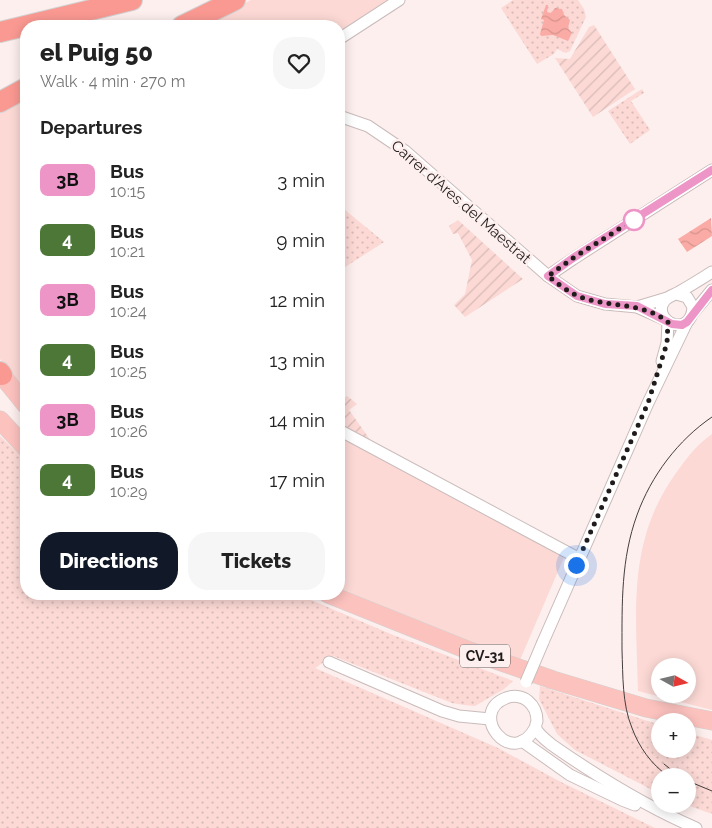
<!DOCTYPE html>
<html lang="en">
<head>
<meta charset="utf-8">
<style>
	:root { --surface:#fff; --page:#f6f6f6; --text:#222; --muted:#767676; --accent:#111827 }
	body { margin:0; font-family:Raleway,sans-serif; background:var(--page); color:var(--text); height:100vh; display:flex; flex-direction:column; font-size:19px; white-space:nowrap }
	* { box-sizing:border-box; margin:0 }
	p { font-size:16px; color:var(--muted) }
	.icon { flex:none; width:28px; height:28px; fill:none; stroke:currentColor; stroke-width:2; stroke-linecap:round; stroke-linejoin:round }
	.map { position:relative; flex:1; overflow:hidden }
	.panel { position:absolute; left:20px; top:20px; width:325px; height:580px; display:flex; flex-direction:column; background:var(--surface); border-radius:20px; box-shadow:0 2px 12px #0003 }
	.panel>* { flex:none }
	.badge { padding:0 10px; border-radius:8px; font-size:18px; line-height:32px }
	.needle { width:32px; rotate:98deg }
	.controls { position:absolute; left:651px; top:658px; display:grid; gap:10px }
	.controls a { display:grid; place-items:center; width:45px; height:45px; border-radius:50%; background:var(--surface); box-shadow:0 2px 12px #0003; font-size:25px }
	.you { position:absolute; width:25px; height:25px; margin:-12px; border:4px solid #fff; border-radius:50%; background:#1a73e8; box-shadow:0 0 0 8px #1a73e833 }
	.map>.badge { position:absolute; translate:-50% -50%; box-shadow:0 0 0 2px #fff }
	h2 { padding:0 20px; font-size:19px; line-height:45px }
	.round { display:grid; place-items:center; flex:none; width:52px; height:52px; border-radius:20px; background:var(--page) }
	.overview { display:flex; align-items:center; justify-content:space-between; height:85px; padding:0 20px }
	h1 { font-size:24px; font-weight:800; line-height:38px }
	.primary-button { display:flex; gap:10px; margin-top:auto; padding:10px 20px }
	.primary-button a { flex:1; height:58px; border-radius:20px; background:var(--accent); color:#fff; font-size:20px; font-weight:800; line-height:58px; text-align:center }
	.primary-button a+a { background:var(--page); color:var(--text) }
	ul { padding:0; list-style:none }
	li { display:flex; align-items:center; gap:15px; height:60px; padding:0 20px }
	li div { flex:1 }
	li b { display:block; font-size:19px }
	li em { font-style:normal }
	li .badge { min-width:55px; font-weight:700; text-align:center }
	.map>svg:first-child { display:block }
	.grass { fill:url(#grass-dots) }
	.park { fill:#fcd9d5; fill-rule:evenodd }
	.garden { fill:url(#garden-furrows) }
	.water { fill:url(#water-waves) }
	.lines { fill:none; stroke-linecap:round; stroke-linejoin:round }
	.street-casing { stroke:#c9bcbb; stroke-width:13 }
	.primary-casing { stroke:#d2d2d1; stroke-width:19 }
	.highway-casing { stroke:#d2d2d1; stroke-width:22 }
	.street { stroke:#fff; stroke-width:11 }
	.primary { stroke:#fcc2be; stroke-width:18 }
	.highway { stroke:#fa9992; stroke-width:20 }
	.tram { stroke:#443e3d; stroke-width:1 }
	.street-bridge-casing { stroke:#c9bcbb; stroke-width:13; stroke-linecap:butt }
	.street-bridge { stroke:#fff; stroke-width:11 }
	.line-casing { stroke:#fff; stroke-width:11 }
	.line { stroke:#ee95c8; stroke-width:8 }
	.walk { stroke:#201c1b; stroke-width:5; stroke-dasharray:0 9 }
	.stop-dot { fill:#fff; stroke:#ee95c8; stroke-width:2.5 }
	.labels { text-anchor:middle; stroke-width:5; stroke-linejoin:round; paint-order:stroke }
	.shield { fill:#fdefee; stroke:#625b5a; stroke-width:1 }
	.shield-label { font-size:14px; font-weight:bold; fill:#201c1b }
	.street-label { font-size:15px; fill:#201c1b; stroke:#fdefee }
</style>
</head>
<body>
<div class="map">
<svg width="712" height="828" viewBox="0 0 712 828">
	<defs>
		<pattern id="grass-dots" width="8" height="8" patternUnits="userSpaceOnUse" patternTransform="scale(1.25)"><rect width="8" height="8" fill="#fcd9d5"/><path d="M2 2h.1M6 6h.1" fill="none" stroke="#d8bab6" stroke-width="1.8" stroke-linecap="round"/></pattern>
		<pattern id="garden-furrows" width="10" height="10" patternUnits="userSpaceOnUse" patternTransform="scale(1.25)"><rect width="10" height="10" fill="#fcd9d5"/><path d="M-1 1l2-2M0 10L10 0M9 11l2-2" fill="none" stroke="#d8bab6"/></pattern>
		<pattern id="water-waves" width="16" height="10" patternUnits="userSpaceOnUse" patternTransform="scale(1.25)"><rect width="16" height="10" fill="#fbaba5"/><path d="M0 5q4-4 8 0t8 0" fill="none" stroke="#d7938d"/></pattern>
	</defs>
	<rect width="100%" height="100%" fill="#fdefee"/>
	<!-- grass -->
	<g class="grass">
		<path d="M 513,0 L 578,0 L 584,9 L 586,17 L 570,51 L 566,53 L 557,49 L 554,54 L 537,64 L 501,8 Z"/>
		<path d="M 642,89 L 644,93 L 631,101 L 650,130 L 630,144 L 608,111 Z"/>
		<path d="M 339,205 L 384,242 L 339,271 Z"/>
		<path d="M 0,436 L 26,461 L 26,594 L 297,594 L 393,635 L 513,681 L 504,689 L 475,706 L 464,705 L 452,703 L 333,656 L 315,668 L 498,748 L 561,782 L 655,828 L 0,828 Z"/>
		<path d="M 540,686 L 660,725 L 660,749 L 688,749 L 688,733 L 712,740 L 712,814 L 684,804 L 688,804 L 688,776 L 660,776 L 660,794 L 575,750 L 557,734 L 539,699 Z"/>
	</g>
	<!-- park -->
	<g class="park">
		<path d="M 251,0 L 395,0 L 339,35 L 339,26 L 202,26 Z"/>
		<path d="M 26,96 L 26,394 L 15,381 L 0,359 L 0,111 Z"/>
		<path d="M 339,431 L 565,555 L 520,660 L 471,644 L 339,591 Z"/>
		<path d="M 712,434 L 712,710 L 638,691 C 636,611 627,541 676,473 C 688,457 695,446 712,434 ZM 660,666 L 688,666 L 688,694 L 660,694 Z"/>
	</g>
	<!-- garden -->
	<g class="garden">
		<path d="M 594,25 L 635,89 L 593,117 L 555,58 L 570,59 L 589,27 Z"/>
		<path d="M 458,220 L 523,279 L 465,317 L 454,305 L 465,294 L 472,260 L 458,233 L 453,234 L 449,226 Z"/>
		<path d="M 347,396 L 357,404 L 349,410 L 371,441 L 339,424 L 339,402 Z"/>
	</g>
	<!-- water -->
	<g class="water">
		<path d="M 546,5 L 548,5 L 547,12 L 551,13 L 555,8 L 562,9 L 564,15 L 570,20 L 568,28 L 572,33 L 568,41 L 553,35 L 541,36 L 540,34 L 544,20 L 541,19 Z"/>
		<path d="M 711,218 L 712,236 L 687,252 L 678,239 Z"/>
	</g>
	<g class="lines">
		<!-- street casing -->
		<g class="street-casing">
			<g id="street">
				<path d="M 339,39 L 399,0"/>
				<path d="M 339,116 L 368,126 L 405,151 L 548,276 L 577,296 L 605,304 L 637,307 L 666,320"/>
				<path d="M 548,276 L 573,259 L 712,170"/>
				<path d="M 676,294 L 687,297 L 693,307 C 691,341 649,320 665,300 C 669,296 674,295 679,292 C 690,286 701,279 712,272"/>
				<path d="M 637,307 L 667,298"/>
				<path d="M 693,313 L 712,290"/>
				<path d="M 662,361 L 667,343 L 668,322"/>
				<path d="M 339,430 L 578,558"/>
				<path d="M 543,642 L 648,403 L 687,322"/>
				<path d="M 329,662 L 442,711 L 459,716 L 490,719"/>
				<path d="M 535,728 C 512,770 467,713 506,698 C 513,695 522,696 528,701 C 534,706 537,714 537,721 C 536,724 535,726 536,729 C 539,735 547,741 552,745 C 598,777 645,806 696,828"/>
				<path d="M 522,741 L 570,775 L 622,800 L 635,805"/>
			</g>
		</g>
		<!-- primary casing -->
		<g class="primary-casing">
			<g id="primary">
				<path d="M 0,373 L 26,405"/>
				<path d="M 0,420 L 26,448"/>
				<path d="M 328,594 L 470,651 L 553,680 L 646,708 L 712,721"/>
			</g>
		</g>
		<!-- highway casing -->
		<g class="highway-casing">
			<g id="highway">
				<path d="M 182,26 L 235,0"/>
				<path d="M 0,32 L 132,0"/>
				<path d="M 0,102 L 26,88"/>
				<path d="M 0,372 L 2,375"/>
			</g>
		</g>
		<!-- street -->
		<use href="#street" class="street"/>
		<!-- primary -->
		<use href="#primary" class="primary"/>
		<!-- highway -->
		<use href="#highway" class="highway"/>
		<!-- tram -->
		<g class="tram">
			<path d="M 664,764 L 679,776"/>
			<path d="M 668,776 C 651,764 639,747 632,728 C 622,704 623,675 622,650 C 622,603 621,559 637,515 C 651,476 678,440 712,417"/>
			<path d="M 688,781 L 712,791"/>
		</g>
		<!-- street-bridge casing -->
		<g class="street-bridge-casing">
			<path id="street-bridge" d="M 526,682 L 543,642"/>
		</g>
		<!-- street-bridge -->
		<use href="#street-bridge" class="street-bridge"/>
	</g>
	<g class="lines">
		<!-- line casing -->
		<g class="line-casing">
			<path id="line" d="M 712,170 L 573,258 L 548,276 L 577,296 L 605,304 L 637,306 L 672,324 L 682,325 L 687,322 L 712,290"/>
		</g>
		<!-- line -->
		<use href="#line" class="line"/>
		<!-- walk -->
		<path class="walk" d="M 576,565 L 648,403 L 667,343 L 668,322 C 642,301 607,308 578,296 C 567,291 557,283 548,276 L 573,258 L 638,217 L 634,220"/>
	</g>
	<!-- markers -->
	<circle class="stop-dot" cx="634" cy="220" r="10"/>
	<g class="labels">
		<!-- shield labels -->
		<rect class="shield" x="460" y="644.5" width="50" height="23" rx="4"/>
		<g class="shield-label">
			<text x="485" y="661">CV-31</text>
		</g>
		<!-- street labels -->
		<g class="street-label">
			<text transform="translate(461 202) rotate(41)" y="5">Carrer d'Ares del Maestrat</text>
		</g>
	</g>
</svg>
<div class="controls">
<a><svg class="needle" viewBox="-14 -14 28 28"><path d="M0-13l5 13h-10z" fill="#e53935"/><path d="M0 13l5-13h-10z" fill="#767676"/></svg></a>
<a>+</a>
<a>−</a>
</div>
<div class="you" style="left:576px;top:565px"></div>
<section class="panel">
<div class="overview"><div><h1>el Puig 50</h1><p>Walk · 4 min · 270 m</p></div><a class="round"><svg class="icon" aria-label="heart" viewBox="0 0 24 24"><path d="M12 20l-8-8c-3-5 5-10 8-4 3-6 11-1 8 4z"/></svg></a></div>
<h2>Departures</h2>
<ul>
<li><span class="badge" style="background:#ee95c8;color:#111">3B</span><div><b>Bus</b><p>10:15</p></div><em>3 min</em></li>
<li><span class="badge" style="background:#4c7737;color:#fff">4</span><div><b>Bus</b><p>10:21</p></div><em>9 min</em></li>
<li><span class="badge" style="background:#ee95c8;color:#111">3B</span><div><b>Bus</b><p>10:24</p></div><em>12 min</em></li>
<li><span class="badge" style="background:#4c7737;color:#fff">4</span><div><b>Bus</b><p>10:25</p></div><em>13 min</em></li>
<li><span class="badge" style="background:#ee95c8;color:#111">3B</span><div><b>Bus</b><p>10:26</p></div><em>14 min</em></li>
<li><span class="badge" style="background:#4c7737;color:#fff">4</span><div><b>Bus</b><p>10:29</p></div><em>17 min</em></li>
</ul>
<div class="primary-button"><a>Directions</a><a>Tickets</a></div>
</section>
</div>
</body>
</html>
